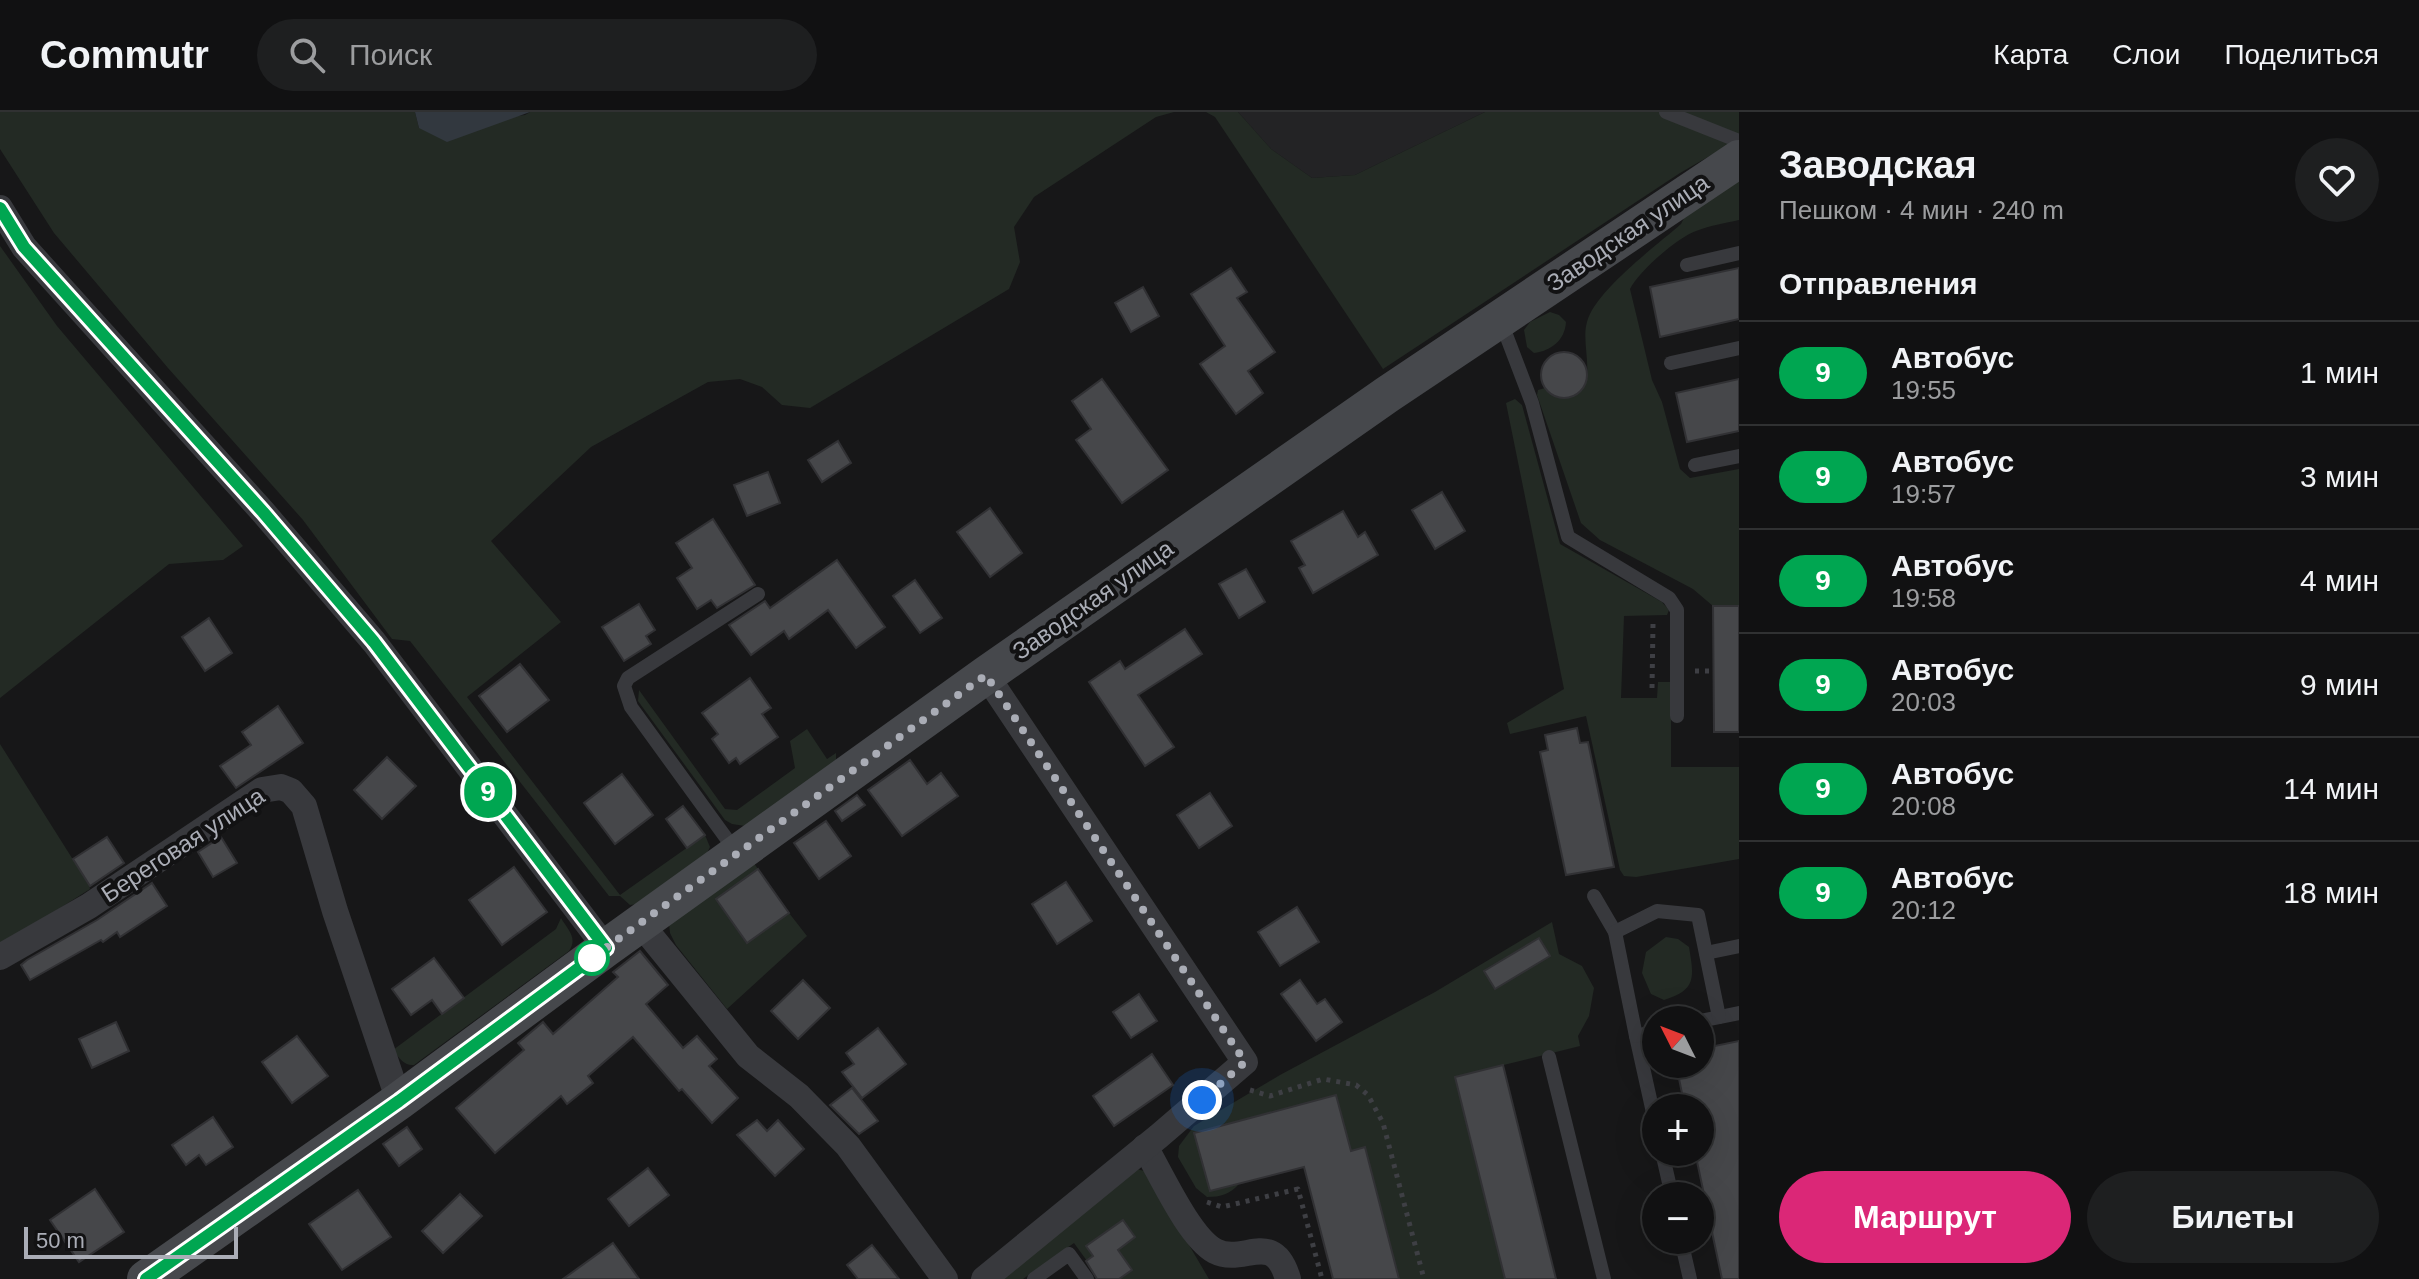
<!DOCTYPE html>
<html lang="ru">
<head>
<meta charset="utf-8">
<style>
	:root { --surface:#111112; --page:#1e1f20; --text:#f1f3f6; --muted:#9c9d9f; --line:#303132; --accent:#db2777 }
	body { margin:0; font-family:Arial,sans-serif; background:var(--page); color:var(--text); height:100vh; display:flex; flex-direction:column; font-size:30px; white-space:nowrap }
	* { box-sizing:border-box; margin:0 }
	p { font-size:26px; color:var(--muted) }
	.icon { flex:none; width:44px; height:44px; fill:none; stroke:currentColor; stroke-width:2; stroke-linecap:round; stroke-linejoin:round }
	.map { position:relative; flex:1; overflow:hidden }
	.sheet { display:flex; flex-direction:column; background:var(--surface); width:680px }
	.sheet>* { flex:none }
	.badge { padding:0 16px; border-radius:26px; font-size:28px; line-height:52px }
	.needle { width:52px; rotate:312deg }
	.controls { position:absolute; left:1642px; top:894px; display:grid; gap:16px }
	.controls a { display:grid; place-items:center; width:72px; height:72px; border-radius:50%; background:var(--surface); box-shadow:0 8px 32px #0002,0 0 0 2px var(--line); font-size:40px }
	.scale { position:absolute; left:24px; bottom:20px; width:214px; box-sizing:border-box; padding-left:8px; border:4px solid #aaadb6; border-top:0; font-size:22px; line-height:28px; white-space:nowrap; color:#aaadb6; -webkit-text-stroke:6px #121213; paint-order:stroke }
	.you { position:absolute; width:40px; height:40px; margin:-20px; border:6px solid #fff; border-radius:50%; background:#1a73e8; box-shadow:0 0 0 12px #1a73e833 }
	.map>.badge { position:absolute; translate:-50% -50%; box-shadow:0 0 0 4px #fff }
	h2 { padding:0 40px; font-size:30px; line-height:72px }
	.round { display:grid; place-items:center; flex:none; width:84px; height:84px; border-radius:42px; background:var(--page) }
	.overview { display:flex; align-items:center; justify-content:space-between; height:136px; padding:0 40px }
	h1 { font-size:38px; font-weight:700; line-height:60px }
	.button { display:flex; gap:16px; margin-top:auto; padding:16px 40px }
	.button a { flex:1; height:92px; border-radius:48px; background:var(--accent); color:#fff; font-size:32px; font-weight:700; line-height:92px; text-align:center }
	.button a+a { background:var(--page); color:var(--text) }
	ul { padding:0; list-style:none }
	li { display:flex; align-items:center; gap:24px; height:104px; padding:0 40px; border-top:2px solid var(--line) }
	li div { flex:1 }
	li b { display:block; font-size:30px }
	li em { font-style:normal }
	li .badge { min-width:88px; font-weight:700; text-align:center }
	header { display:flex; align-items:center; gap:48px; box-sizing:border-box; height:112px; padding:0 40px; background:var(--surface); border-bottom:2px solid var(--line) }
	header strong { font-size:38px }
	nav { display:flex; gap:44px; margin-inline-start:auto; font-size:28px }
	.search { width:560px; height:72px; background:var(--page); display:flex; align-items:center; gap:20px; box-sizing:border-box; padding:0 28px; border-radius:44px; color:var(--muted); font-size:30px }
	main { display:flex; flex:1; min-height:0 }
	.map>svg:first-child { display:block }
	.built { fill:#232325 }
	.green { fill:#232a24 }
	.water { fill:#32383f }
	.building { fill:#46474a; stroke:#313134; stroke-width:2 }
	.lines { fill:none; stroke-linecap:round; stroke-linejoin:round }
	.path { stroke:#3e3f44; stroke-width:5; stroke-dasharray:4 6; stroke-linecap:butt }
	.lane { stroke:#38393d; stroke-width:14 }
	.street { stroke:#38393d; stroke-width:26 }
	.secondary { stroke:#46484c; stroke-width:38 }
	.line-casing { stroke:#fff; stroke-width:18 }
	.line { stroke:#00a651; stroke-width:12 }
	.walk { stroke:#aaadb6; stroke-width:8; stroke-dasharray:0 14.4 }
	.stop-dot { fill:#fff; stroke:#00a651; stroke-width:4 }
	.labels { text-anchor:middle; stroke-width:8; stroke-linejoin:round; paint-order:stroke }
	.street-label { font-size:24px; fill:#aaadb6; stroke:#121213 }
</style>
</head>
<body>
<header>
<strong>Commutr</strong>
<div class="search"><svg class="icon" aria-label="search" viewBox="0 0 24 24"><circle cx="10" cy="10" r="6"/><path d="M15 15l6 6"/></svg>Поиск</div>
<nav><a>Карта</a><a>Слои</a><a>Поделиться</a></nav>
</header>
<main>
<div class="map">
<svg width="1739" height="1167" viewBox="0 0 1739 1167">
	<rect width="100%" height="100%" fill="#171718"/>
	<!-- built -->
	<path class="built" d="M 1238,0 L 1485,0 L 1355,63 L 1312,66 L 1271,37 Z"/>
	<!-- green -->
	<g class="green">
		<path d="M 0,0 L 415,0 L 419,16 L 525,3 L 530,0 L 1174,0 L 1156,5 L 1034,85 L 1014,115 L 1020,150 L 1009,177 L 810,296 L 782,293 L 762,275 L 740,267 L 708,270 L 591,335 L 491,429 L 561,510 L 467,585 L 620,783 L 705,723 L 710,735 L 707,741 L 637,792 L 630,793 L 620,784 L 609,784 L 410,529 L 392,527 L 303,408 L 168,256 L 54,121 L 0,37 Z"/>
		<path d="M 1206,0 L 1238,0 L 1271,37 L 1312,66 L 1355,63 L 1485,0 L 1739,0 L 1739,27 L 1680,61 L 1383,257 L 1215,5 Z"/>
		<path d="M 1739,66 L 1739,108 C 1725,111 1709,114 1696,119 C 1678,125 1638,160 1630,177 L 1652,268 L 1662,290 L 1680,357 L 1690,366 L 1739,357 L 1739,494 L 1713,494 L 1693,477 L 1600,428 L 1581,411 L 1537,283 L 1538,278 L 1545,276 C 1556,286 1572,291 1582,276 C 1594,261 1581,230 1587,210 C 1595,179 1656,134 1681,112 L 1684,106 Z"/>
		<path d="M 0,134 L 57,214 L 243,434 L 223,448 L 169,452 L 0,586 Z"/>
		<path d="M 1550,200 L 1559,203 L 1566,210 C 1565,228 1551,239 1534,241 L 1527,235 L 1524,218 L 1530,210 Z"/>
		<path d="M 1515,287 L 1522,293 L 1560,432 L 1662,490 L 1669,498 L 1667,503 L 1624,504 L 1621,586 L 1657,586 L 1658,570 L 1671,570 L 1671,655 L 1739,655 L 1739,747 L 1636,765 L 1624,764 L 1620,758 L 1586,604 L 1510,622 L 1507,611 L 1564,577 L 1506,291 Z"/>
		<path d="M 639,578 L 725,697 L 737,698 L 795,656 L 790,629 L 807,617 L 827,647 L 836,641 L 836,648 L 745,714 L 732,712 L 725,708 L 638,589 Z"/>
		<path d="M 0,632 L 89,773 L 90,777 L 0,834 Z"/>
		<path d="M 751,747 L 758,757 L 716,787 L 746,831 L 789,801 L 807,824 L 727,897 L 676,833 L 670,821 L 669,811 Z"/>
		<path d="M 561,806 C 568,818 578,826 569,839 L 414,953 C 404,954 399,946 393,938 L 556,817 Z"/>
		<path d="M 1552,810 L 1559,842 L 1582,854 L 1594,876 L 1589,904 L 1578,924 L 1580,934 L 1455,965 L 1505,1167 L 1399,1167 L 1365,1036 L 1351,1039 L 1336,984 L 1195,1021 L 1210,1079 L 1239,1072 C 1230,1082 1221,1085 1207,1085 L 1196,1076 L 1178,1045 L 1179,1034 L 1194,1014 L 1280,963 L 1435,880 Z"/>
		<path d="M 1666,825 L 1678,827 L 1689,835 C 1694,865 1697,878 1664,888 L 1651,882 L 1642,861 L 1646,840 Z"/>
		<path d="M 1137,1057 L 1144,1059 L 1149,1065 L 1209,1167 L 1100,1167 L 1074,1131 L 1023,1167 L 998,1167 Z"/>
	</g>
	<!-- water -->
	<path class="water" d="M 415,0 L 530,0 L 447,30 L 419,16 Z"/>
	<!-- building -->
	<g class="building">
		<path d="M 1231,156 L 1247,180 L 1237,186 L 1275,240 L 1248,259 L 1263,281 L 1236,302 L 1200,252 L 1225,234 L 1191,182 Z"/>
		<path d="M 1739,156 L 1739,207 L 1660,225 L 1650,175 Z"/>
		<path d="M 1143,175 L 1159,204 L 1131,220 L 1115,191 Z"/>
		<circle cx="1564" cy="263" r="23"/>
		<path d="M 1102,267 L 1168,358 L 1122,391 L 1076,328 L 1091,317 L 1072,289 Z"/>
		<path d="M 1739,267 L 1739,319 L 1687,330 L 1676,281 Z"/>
		<path d="M 838,329 L 851,351 L 822,370 L 808,348 Z"/>
		<path d="M 768,360 L 780,391 L 747,404 L 734,373 Z"/>
		<path d="M 1442,380 L 1465,419 L 1435,437 L 1412,398 Z"/>
		<path d="M 990,396 L 1022,441 L 990,465 L 957,420 Z"/>
		<path d="M 1343,399 L 1358,425 L 1365,420 L 1378,443 L 1313,481 L 1299,456 L 1305,453 L 1291,429 Z"/>
		<path d="M 713,407 L 755,473 L 717,496 L 711,488 L 697,497 L 677,466 L 692,456 L 676,431 Z"/>
		<path d="M 837,448 L 885,515 L 856,536 L 828,498 L 789,527 L 784,519 L 751,543 L 729,513 L 765,489 L 770,496 Z"/>
		<path d="M 1246,457 L 1265,490 L 1239,506 L 1219,472 Z"/>
		<path d="M 915,468 L 942,506 L 920,521 L 893,484 Z"/>
		<path d="M 639,492 L 655,518 L 646,524 L 651,532 L 624,549 L 602,515 Z"/>
		<path d="M 1713,494 L 1739,494 L 1739,620 L 1714,620 Z"/>
		<path d="M 209,506 L 232,541 L 205,559 L 182,525 Z"/>
		<path d="M 1185,517 L 1202,542 L 1138,583 L 1174,635 L 1145,654 L 1089,570 L 1120,549 L 1125,557 Z"/>
		<path d="M 520,552 L 549,588 L 507,620 L 479,584 Z"/>
		<path d="M 750,566 L 771,596 L 762,602 L 778,625 L 740,652 L 736,646 L 729,651 L 712,627 L 718,622 L 702,601 Z"/>
		<path d="M 278,594 L 303,631 L 236,676 L 220,654 L 251,633 L 242,620 Z"/>
		<path d="M 1577,616 L 1580,631 L 1588,630 L 1614,755 L 1566,763 L 1540,640 L 1548,638 L 1545,623 Z"/>
		<path d="M 387,645 L 416,674 L 382,707 L 354,678 Z"/>
		<path d="M 910,648 L 927,672 L 941,661 L 958,684 L 902,724 L 868,678 Z"/>
		<path d="M 622,662 L 653,703 L 615,732 L 584,691 Z"/>
		<path d="M 1210,681 L 1232,714 L 1199,736 L 1177,703 Z"/>
		<path d="M 857,683 L 865,693 L 842,709 L 835,699 Z"/>
		<path d="M 683,694 L 705,723 L 687,736 L 666,707 Z"/>
		<path d="M 826,709 L 851,744 L 819,767 L 794,731 Z"/>
		<path d="M 107,725 L 124,751 L 90,774 L 73,747 Z"/>
		<path d="M 221,725 L 237,751 L 213,765 L 198,740 Z"/>
		<path d="M 514,755 L 547,800 L 502,833 L 469,788 Z"/>
		<path d="M 758,757 L 789,801 L 747,831 L 716,787 Z"/>
		<path d="M 1066,770 L 1092,809 L 1057,832 L 1032,792 Z"/>
		<path d="M 152,771 L 167,794 L 120,825 L 117,820 L 103,830 L 101,828 L 30,868 L 21,853 L 27,848 L 97,808 Z"/>
		<path d="M 1297,795 L 1319,830 L 1280,854 L 1258,820 Z"/>
		<path d="M 1539,826 L 1550,844 L 1495,877 L 1484,859 Z"/>
		<path d="M 640,839 L 668,873 L 646,892 L 683,936 L 697,924 L 717,947 L 709,954 L 738,986 L 712,1011 L 682,977 L 679,979 L 633,925 L 588,964 L 593,971 L 567,992 L 561,984 L 495,1041 L 456,996 L 524,938 L 518,931 L 543,910 L 553,922 L 618,865 L 613,860 Z"/>
		<path d="M 434,846 L 464,886 L 442,902 L 432,888 L 411,903 L 392,877 Z"/>
		<path d="M 803,868 L 830,896 L 798,927 L 771,899 Z"/>
		<path d="M 1300,868 L 1317,892 L 1325,887 L 1342,910 L 1316,929 L 1281,882 Z"/>
		<path d="M 1139,882 L 1157,909 L 1131,926 L 1113,900 Z"/>
		<path d="M 116,910 L 129,939 L 92,956 L 79,927 Z"/>
		<path d="M 878,916 L 906,952 L 862,986 L 842,960 L 854,952 L 846,941 Z"/>
		<path d="M 297,924 L 328,964 L 292,991 L 262,950 Z"/>
		<path d="M 1739,929 L 1739,1167 L 1722,1167 L 1695,1040 L 1700,1040 L 1700,996 L 1685,996 L 1676,952 L 1700,952 L 1700,937 Z"/>
		<path d="M 1152,942 L 1173,973 L 1114,1014 L 1093,984 Z"/>
		<path d="M 1503,953 L 1556,1167 L 1505,1167 L 1455,965 Z"/>
		<path d="M 852,976 L 878,1009 L 859,1022 L 830,993 Z"/>
		<path d="M 1336,983 L 1351,1039 L 1365,1035 L 1399,1167 L 1333,1167 L 1304,1055 L 1210,1079 L 1194,1021 Z"/>
		<path d="M 213,1005 L 233,1035 L 206,1053 L 199,1043 L 186,1053 L 172,1033 Z"/>
		<path d="M 757,1008 L 767,1019 L 778,1008 L 804,1037 L 775,1064 L 737,1023 Z"/>
		<path d="M 407,1015 L 422,1037 L 399,1054 L 383,1032 Z"/>
		<path d="M 648,1056 L 669,1083 L 629,1114 L 608,1087 Z"/>
		<path d="M 95,1077 L 124,1120 L 79,1150 L 50,1108 Z"/>
		<path d="M 358,1078 L 391,1125 L 342,1158 L 309,1112 Z"/>
		<path d="M 460,1082 L 482,1104 L 443,1141 L 422,1119 Z"/>
		<path d="M 1123,1108 L 1135,1125 L 1118,1138 L 1132,1158 L 1119,1167 L 1097,1167 L 1086,1149 L 1093,1144 L 1086,1134 Z"/>
		<path d="M 613,1131 L 639,1167 L 563,1167 Z"/>
		<path d="M 872,1133 L 899,1167 L 858,1167 L 847,1153 Z"/>
	</g>
	<g class="lines">
		<!-- path -->
		<g class="path">
			<path d="M 1695,559 L 1714,559"/>
			<path d="M 1652,576 L 1653,512"/>
			<path d="M 1250,978 L 1270,984 L 1323,967 L 1356,973 L 1368,983 L 1383,1011 L 1424,1167"/>
			<path d="M 1207,1090 L 1222,1095 L 1298,1077 L 1322,1167"/>
		</g>
		<!-- lane -->
		<g class="lane">
			<path d="M 1666,0 L 1739,29"/>
			<path d="M 1687,153 L 1739,141"/>
			<path d="M 1500,207 L 1532,291 L 1568,425 L 1669,486 L 1677,498 L 1677,604"/>
			<path d="M 1671,251 L 1739,236"/>
			<path d="M 1695,353 L 1739,344"/>
			<path d="M 737,741 L 631,595 L 624,574 L 628,566 L 758,482"/>
			<path d="M 1594,784 L 1615,820"/>
			<path d="M 1706,841 L 1739,834"/>
			<path d="M 1700,909 L 1739,901"/>
			<path d="M 1656,919 L 1636,924 L 1656,1014"/>
			<path d="M 1636,924 L 1615,820 L 1657,799 L 1698,803 L 1719,905"/>
			<path d="M 1549,945 L 1604,1167"/>
			<path d="M 1662,1040 L 1672,1084"/>
			<path d="M 1681,1128 L 1690,1167"/>
			<path d="M 1034,1167 L 1069,1142 L 1087,1167"/>
		</g>
		<!-- street -->
		<g class="street">
			<path d="M 0,96 L 24,135 L 263,400 L 374,530 L 606,836"/>
			<path d="M 640,811 L 748,944 L 799,984 L 848,1034 L 945,1167"/>
			<path d="M 0,845 L 89,794 L 262,678 L 281,675 L 291,679 L 304,694 L 335,799 L 399,989"/>
			<path d="M 1145,1035 C 1161,1062 1189,1125 1215,1139 C 1244,1154 1273,1116 1288,1167"/>
			<path d="M 984,1167 L 1159,1024 L 1245,950 L 986,563"/>
		</g>
		<!-- secondary -->
		<path class="secondary" d="M 146,1167 L 399,989 L 606,836 L 986,563 L 1388,282 L 1739,47"/>
	</g>
	<g class="lines">
		<!-- line casing -->
		<g class="line-casing">
			<path id="line" d="M 0,96 L 24,135 L 263,400 L 374,530 L 606,836 L 399,989 L 146,1167"/>
		</g>
		<!-- line -->
		<use href="#line" class="line"/>
		<!-- walk -->
		<path class="walk" d="M 592,846 L 582,853 L 986,563 L 1245,950 L 1202,988"/>
	</g>
	<!-- markers -->
	<circle class="stop-dot" cx="592" cy="846" r="16"/>
	<g class="labels">
		<!-- street labels -->
		<g class="street-label">
			<text transform="translate(1628 121) rotate(-34)" y="8">Заводская улица</text>
			<text transform="translate(1093 488) rotate(-35)" y="8">Заводская улица</text>
			<text transform="translate(183 733) rotate(-33)" y="8">Береговая улица</text>
		</g>
	</g>
</svg>
<div class="controls">
<a><svg class="needle" viewBox="-14 -14 28 28"><path d="M0-13l5 13h-10z" fill="#e53935"/><path d="M0 13l5-13h-10z" fill="#9c9d9f"/></svg></a>
<a>+</a>
<a>−</a>
</div>
<div class="scale">50 m</div>
<div class="you" style="left:1202px;top:988px"></div>
<b class="badge" style="left:488px;top:680px;background:#00a651;color:#fff">9</b>
</div>
<section class="sheet">
<div class="overview"><div><h1>Заводская</h1><p>Пешком · 4 мин · 240 m</p></div><a class="round"><svg class="icon" aria-label="heart" viewBox="0 0 24 24"><path d="M12 20l-8-8c-3-5 5-10 8-4 3-6 11-1 8 4z"/></svg></a></div>
<h2>Отправления</h2>
<ul>
<li><span class="badge" style="background:#00a651;color:#fff">9</span><div><b>Автобус</b><p>19:55</p></div><em>1 мин</em></li>
<li><span class="badge" style="background:#00a651;color:#fff">9</span><div><b>Автобус</b><p>19:57</p></div><em>3 мин</em></li>
<li><span class="badge" style="background:#00a651;color:#fff">9</span><div><b>Автобус</b><p>19:58</p></div><em>4 мин</em></li>
<li><span class="badge" style="background:#00a651;color:#fff">9</span><div><b>Автобус</b><p>20:03</p></div><em>9 мин</em></li>
<li><span class="badge" style="background:#00a651;color:#fff">9</span><div><b>Автобус</b><p>20:08</p></div><em>14 мин</em></li>
<li><span class="badge" style="background:#00a651;color:#fff">9</span><div><b>Автобус</b><p>20:12</p></div><em>18 мин</em></li>
</ul>
<div class="button"><a>Маршрут</a><a>Билеты</a></div>
</section>
</main>
</body>
</html>
